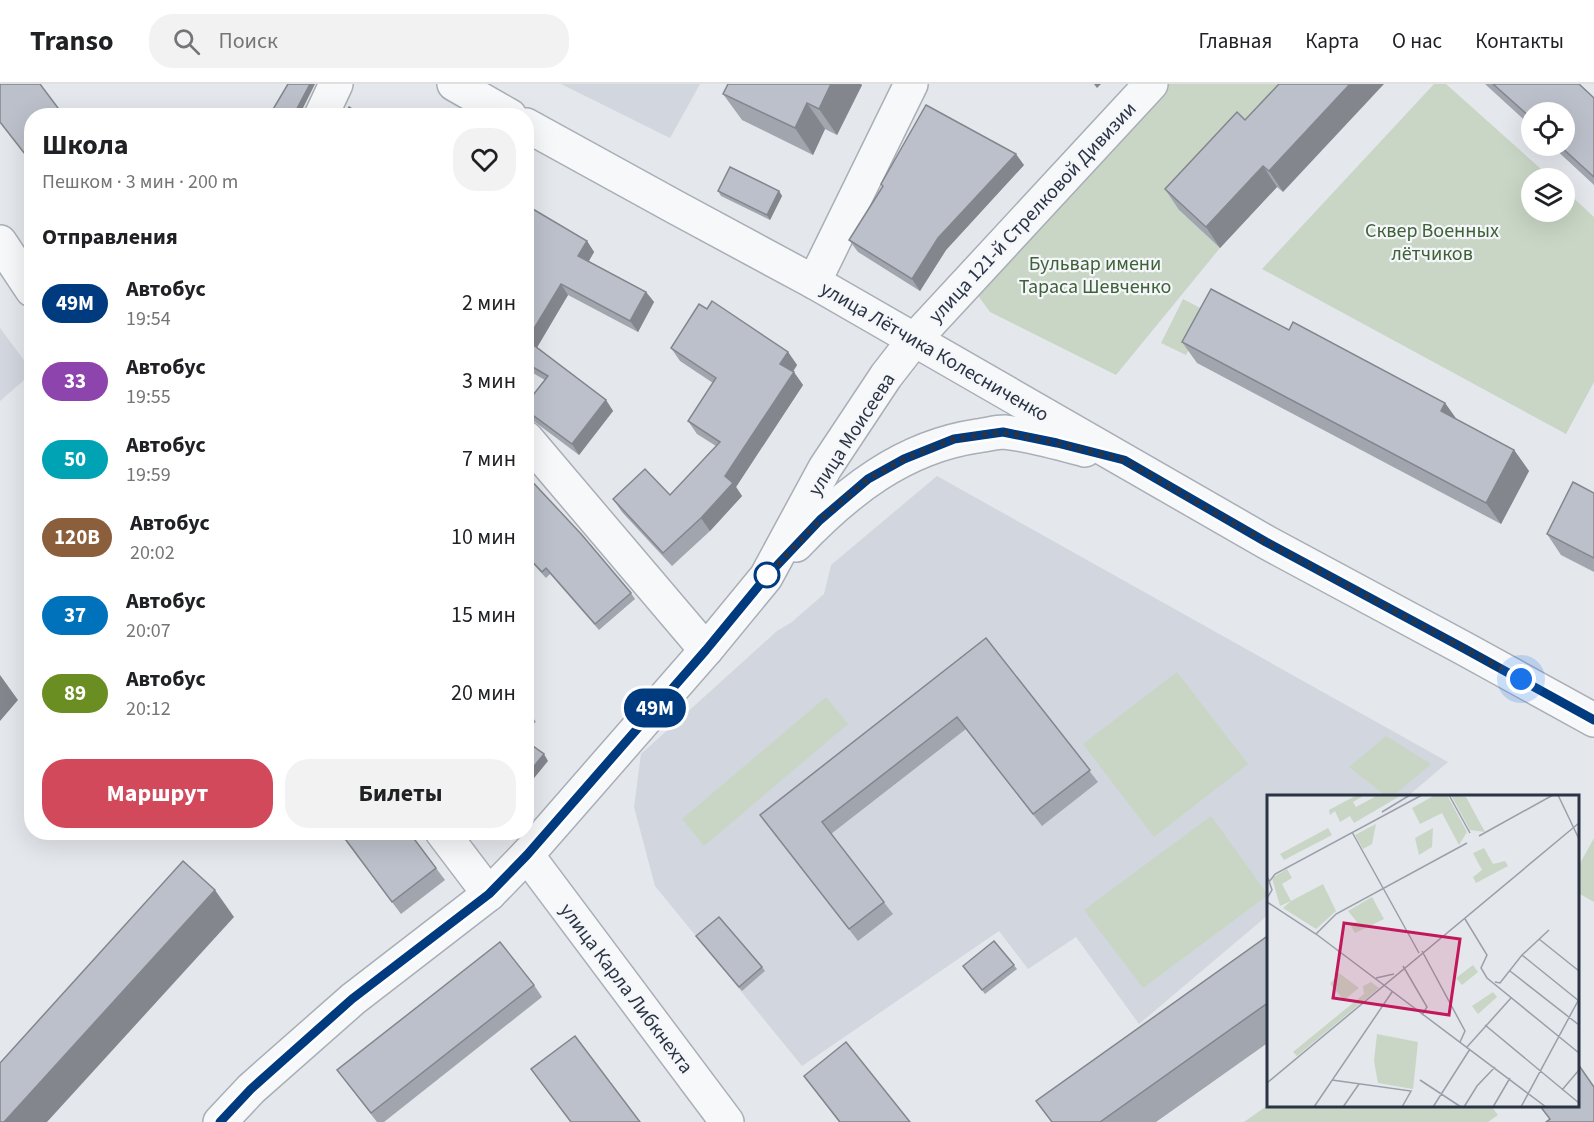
<!DOCTYPE html>
<html lang="ru">
<head>
<meta charset="utf-8">
<style>
	:root { --surface:#fff; --page:#f2f2f2; --text:#202124; --muted:#757577; --line:#e0e0e0; --accent:#d1495b }
	body { margin:0; font-family:"Source Sans 3",sans-serif; background:var(--page); color:var(--text); height:100vh; display:flex; flex-direction:column; font-size:22px; white-space:nowrap }
	* { box-sizing:border-box; margin:0 }
	p { font-size:20px; color:var(--muted) }
	.icon { flex:none; width:33px; height:33px; fill:none; stroke:currentColor; stroke-width:2; stroke-linecap:round; stroke-linejoin:round }
	.map { position:relative; flex:1; overflow:hidden }
	.panel { position:absolute; left:24px; top:24px; width:510px; height:732px; display:flex; flex-direction:column; background:var(--surface); border-radius:24px; box-shadow:0 6px 24px #0002 }
	.panel>* { flex:none }
	.badge { padding:0 12px; border-radius:20px; font-size:21px; line-height:39px }
	.buttons { position:absolute; left:1521px; top:18px; display:grid; gap:12px }
	.buttons a { display:grid; place-items:center; width:54px; height:54px; border-radius:50%; background:var(--surface); box-shadow:0 6px 24px #0002; font-size:30px }
	.you { position:absolute; width:30px; height:30px; margin:-15px; border:4px solid #fff; border-radius:50%; background:#1a73e8; box-shadow:0 0 0 9px #1a73e833 }
	.map>.badge { position:absolute; translate:-50% -50%; box-shadow:0 0 0 3px #fff }
	h2 { padding:0 18px; font-size:22px; line-height:54px }
	.round { display:grid; place-items:center; flex:none; width:63px; height:63px; border-radius:24px; background:var(--page) }
	.overview { display:flex; align-items:center; justify-content:space-between; height:102px; padding:0 18px }
	h1 { font-size:28px; font-weight:700; line-height:45px }
	.action { display:flex; gap:12px; margin-top:auto; padding:12px 18px }
	.action a { flex:1; height:69px; border-radius:24px; background:var(--accent); color:#fff; font-size:24px; font-weight:700; line-height:69px; text-align:center }
	.action a+a { background:var(--page); color:var(--text) }
	ul { padding:0; list-style:none }
	li { display:flex; align-items:center; gap:18px; height:78px; padding:0 18px }
	li div { flex:1 }
	li b { display:block; font-size:22px }
	li em { font-style:normal }
	li .badge { min-width:66px; font-weight:700; text-align:center }
	header { display:flex; align-items:center; gap:36px; box-sizing:border-box; height:84px; padding:0 30px; background:var(--surface); border-bottom:2px solid var(--line) }
	header strong { font-size:28px }
	nav { display:flex; gap:33px; margin-inline-start:auto; font-size:21px }
	.search { width:420px; height:54px; background:var(--page); display:flex; align-items:center; gap:15px; box-sizing:border-box; padding:0 21px; border-radius:24px; color:var(--muted); font-size:22px }
	.map>svg:first-child { display:block }
	.built { fill:#d2d6de }
	.green { fill:#c9d6c5 }
	.lines { fill:none; stroke-linecap:round; stroke-linejoin:round }
	.minor-casing { stroke:#a9aeb7; stroke-width:36 }
	.tertiary-casing { stroke:#a9aeb7; stroke-width:36 }
	.minor { stroke:#f7f8fa; stroke-width:33 }
	.tertiary { stroke:#f7f8fa; stroke-width:33 }
	.wall { fill:#a1a5ae }
	.shaded-wall { fill:#83868d }
	.building { fill:#bbc0ca; stroke:#83868d; stroke-width:1.5 }
	.line-casing { stroke:#fff; stroke-width:14 }
	.line { stroke:#003b80; stroke-width:9 }
	.walk { stroke:#2b3445; stroke-width:6; stroke-dasharray:0 10.8 }
	.stop-dot { fill:#fff; stroke:#003b80; stroke-width:3 }
	.labels { text-anchor:middle; stroke-width:4.5; stroke-linejoin:round; paint-order:stroke }
	.street-label { font-size:20px; fill:#2b3445; stroke:#f4f6f9 }
	.park-label { font-size:20px; fill:#3f6138; stroke:#f4f6f9 }
	.inset-road { fill:none; stroke:#9a9fa9; stroke-width:1.5 }
	.view { fill:#c2185b; fill-opacity:0.15; stroke:#c2185b; stroke-width:3 }
	.inset-edge { fill:none; stroke:#2b3445; stroke-width:3 }
</style>
</head>
<body>
<header>
<strong>Transo</strong>
<div class="search"><svg class="icon" aria-label="search" viewBox="0 0 24 24"><circle cx="10" cy="10" r="6"/><path d="M15 15l6 6"/></svg>Поиск</div>
<nav><a>Главная</a><a>Карта</a><a>О нас</a><a>Контакты</a></nav>
</header>
<div class="map">
<svg width="1594" height="1038" viewBox="0 0 1594 1038">
	<rect width="100%" height="100%" fill="#e4e7ec"/>
	<!-- built -->
	<g class="built">
		<path d="M 561,0 L 700,0 L 670,54 Z"/>
		<path d="M 0,244 L 32,287 L 31,290 L 0,317 Z"/>
		<path d="M 937,392 L 1448,678 L 1408,712 L 1268,712 L 1268,831 L 1139,940 L 1076,853 L 1028,885 L 999,847 L 802,982 L 655,802 L 634,723 L 641,670 L 777,547 L 792,538 L 824,510 L 831,481 Z"/>
	</g>
	<!-- green -->
	<g class="green">
		<path d="M 1166,0 L 1313,0 L 1180,127 L 1220,164 L 1116,291 L 990,228 L 979,213 L 983,193 Z"/>
		<path d="M 1434,0 L 1446,0 L 1551,94 L 1532,94 L 1532,128 L 1564,128 L 1565,106 L 1594,133 L 1594,298 L 1566,350 L 1262,185 Z"/>
		<path d="M 1183,215 L 1208,228 L 1186,271 L 1161,259 Z"/>
		<path d="M 1177,588 L 1248,680 L 1154,753 L 1083,660 Z"/>
		<path d="M 826,613 L 848,640 L 704,762 L 682,735 Z"/>
		<path d="M 1386,652 L 1431,680 L 1393,712 L 1386,712 L 1349,683 Z"/>
		<path d="M 1211,732 L 1268,811 L 1143,904 L 1084,826 Z"/>
		<path d="M 1594,754 L 1594,818 L 1578,809 L 1578,783 Z"/>
		<path d="M 1268,1021 L 1491,1022 L 1498,1031 L 1488,1038 L 1244,1038 Z"/>
	</g>
	<g class="lines">
		<!-- minor casing -->
		<g class="minor-casing">
			<g id="minor">
				<path d="M 321,32 L 336,0"/>
				<path d="M 0,158 L 32,206"/>
				<path d="M 914,256 L 1151,0"/>
				<path d="M 526,354 L 706,566"/>
				<path d="M 442,748 L 489,810"/>
				<path d="M 527,771 L 727,1038"/>
			</g>
		</g>
		<!-- tertiary casing -->
		<g class="tertiary-casing">
			<g id="tertiary">
				<path d="M 454,0 L 510,32"/>
				<path d="M 526,41 L 675,123 L 814,198 L 1266,458 L 1465,565 L 1594,636"/>
				<path d="M 814,198 L 911,0"/>
				<path d="M 796,461 C 846,408 903,363 977,352 C 986,351 996,348 1004,348 C 1031,351 1059,359 1085,366"/>
				<path d="M 220,1038 L 251,1005 L 353,915 L 489,810 L 527,771 L 706,566 L 766,493 L 825,384 L 886,292 L 914,256"/>
			</g>
		</g>
		<!-- minor -->
		<use href="#minor" class="minor"/>
		<!-- tertiary -->
		<use href="#tertiary" class="tertiary"/>
	</g>
	<!-- wall -->
	<g class="wall">
		<path d="M 1485,0 L 1579,0 L 1594,14 L 1594,101 L 1552,62 L 1564,62 L 1532,28 L 1532,43 Z"/>
		<path d="M 862,1 L 837,51 L 825,45 L 813,71 L 742,36 L 723,10 Z"/>
		<path d="M 1237,28 L 1283,108 L 1277,103 L 1220,164 L 1179,126 L 1165,105 Z"/>
		<path d="M 1024,81 L 946,166 L 920,207 L 858,168 L 849,156 L 883,103 L 881,100 Z"/>
		<path d="M 718,107 L 779,107 L 782,112 L 770,136 L 721,112 Z"/>
		<path d="M 526,121 L 587,157 L 594,168 L 589,177 L 646,208 L 654,218 L 638,248 L 568,211 L 537,263 L 606,316 L 613,327 L 579,371 L 531,335 L 526,328 L 526,320 L 545,296 L 526,285 Z"/>
		<path d="M 707,225 L 788,268 L 797,281 L 793,288 L 803,301 L 736,403 L 742,412 L 710,447 L 672,482 L 622,428 L 613,415 L 670,411 L 716,362 L 697,350 L 688,337 L 713,299 L 680,277 L 671,264 Z"/>
		<path d="M 1289,246 L 1445,319 L 1457,336 L 1514,366 L 1529,387 L 1501,440 L 1197,279 L 1182,258 Z"/>
		<path d="M 526,391 L 631,509 L 635,515 L 599,546 L 550,490 L 546,494 L 526,472 Z"/>
		<path d="M 1594,409 L 1594,488 L 1561,471 L 1547,450 Z"/>
		<path d="M 986,554 L 1098,698 L 1042,742 L 966,645 L 831,750 L 893,830 L 858,857 L 760,731 Z"/>
		<path d="M 526,624 L 536,638 L 526,645 Z"/>
		<path d="M 339,748 L 409,748 L 445,796 L 401,830 Z"/>
		<path d="M 1269,851 L 1269,958 L 1156,1038 L 1051,1038 Z"/>
		<path d="M 696,852 L 762,883 L 765,887 L 742,907 Z"/>
		<path d="M 994,857 L 1017,885 L 985,910 L 963,882 Z"/>
		<path d="M 534,901 L 542,913 L 384,1038 L 377,1038 L 337,986 Z"/>
		<path d="M 804,992 L 910,1038 L 839,1038 Z"/>
	</g>
	<!-- shaded-wall -->
	<g class="shaded-wall">
		<path d="M 310,0 L 315,0 L 299,32 L 293,32 Z"/>
		<path d="M 831,0 L 861,0 L 862,1 L 837,51 L 819,25 Z"/>
		<path d="M 1094,0 L 1101,0 L 1097,4 Z"/>
		<path d="M 1350,0 L 1384,0 L 1283,108 L 1269,87 Z"/>
		<path d="M 807,19 L 825,45 L 813,71 L 795,44 Z"/>
		<path d="M 1016,70 L 1024,81 L 946,166 L 920,207 L 912,195 L 938,154 Z"/>
		<path d="M 1263,82 L 1277,103 L 1220,164 L 1206,143 Z"/>
		<path d="M 779,107 L 782,112 L 770,136 L 767,131 Z"/>
		<path d="M 587,157 L 594,168 L 586,182 L 578,172 Z"/>
		<path d="M 561,200 L 568,211 L 535,267 L 527,256 Z"/>
		<path d="M 646,208 L 654,218 L 638,248 L 630,237 Z"/>
		<path d="M 788,268 L 797,281 L 789,293 L 780,280 Z"/>
		<path d="M 794,288 L 803,301 L 736,403 L 742,412 L 710,447 L 701,434 L 725,392 Z"/>
		<path d="M 606,316 L 613,327 L 579,371 L 572,360 Z"/>
		<path d="M 1445,319 L 1460,340 L 1441,327 Z"/>
		<path d="M 1514,366 L 1529,387 L 1501,440 L 1486,419 Z"/>
		<path d="M 0,591 L 18,616 L 0,637 Z"/>
		<path d="M 544,670 L 548,677 L 526,704 L 526,692 Z"/>
		<path d="M 215,806 L 234,833 L 47,1038 L 4,1038 Z"/>
	</g>
	<!-- building -->
	<g class="building">
		<path d="M 0,0 L 40,0 L 64,32 L 32,32 L 32,79 L 0,38 Z"/>
		<path d="M 288,0 L 310,0 L 293,32 L 269,32 Z"/>
		<path d="M 728,0 L 831,0 L 819,25 L 807,19 L 795,44 L 723,10 Z"/>
		<path d="M 1279,0 L 1350,0 L 1269,87 L 1263,82 L 1206,143 L 1165,105 L 1237,28 L 1245,36 Z"/>
		<path d="M 1493,0 L 1579,0 L 1594,14 L 1594,93 L 1560,62 L 1564,62 L 1564,28 L 1532,28 L 1532,35 Z"/>
		<path d="M 926,21 L 1016,70 L 938,154 L 912,195 L 849,156 L 883,102 L 881,100 Z"/>
		<path d="M 349,23 L 363,32 L 344,32 Z"/>
		<path d="M 235,27 L 240,32 L 231,32 Z"/>
		<path d="M 730,83 L 779,107 L 767,131 L 718,107 Z"/>
		<path d="M 526,121 L 587,157 L 578,172 L 646,208 L 630,237 L 561,200 L 527,256 L 606,316 L 572,360 L 526,326 L 526,320 L 548,292 L 526,279 Z"/>
		<path d="M 1211,205 L 1289,246 L 1293,238 L 1445,319 L 1441,327 L 1514,366 L 1486,419 L 1182,258 Z"/>
		<path d="M 712,217 L 788,268 L 780,280 L 794,288 L 725,392 L 733,399 L 701,434 L 663,469 L 613,415 L 645,385 L 670,411 L 720,358 L 688,337 L 716,294 L 671,264 L 699,220 L 707,225 Z"/>
		<path d="M 526,391 L 582,451 L 631,509 L 595,540 L 546,484 L 542,488 L 526,471 Z"/>
		<path d="M 1573,398 L 1594,409 L 1594,474 L 1547,450 Z"/>
		<path d="M 986,554 L 1090,686 L 1033,730 L 957,633 L 822,738 L 884,818 L 849,845 L 760,731 Z"/>
		<path d="M 526,624 L 532,632 L 526,635 Z"/>
		<path d="M 526,657 L 544,670 L 526,692 Z"/>
		<path d="M 340,748 L 409,748 L 436,784 L 392,818 Z"/>
		<path d="M 183,777 L 215,806 L 4,1038 L 0,1038 L 0,979 Z"/>
		<path d="M 719,833 L 762,883 L 739,903 L 696,852 Z"/>
		<path d="M 1269,851 L 1269,918 L 1100,1038 L 1052,1038 L 1036,1017 Z"/>
		<path d="M 994,857 L 1014,881 L 982,906 L 963,882 Z"/>
		<path d="M 500,858 L 534,901 L 371,1029 L 337,986 Z"/>
		<path d="M 575,952 L 640,1038 L 571,1038 L 531,985 Z"/>
		<path d="M 846,958 L 910,1038 L 840,1038 L 804,992 Z"/>
		<path d="M 1578,980 L 1594,1003 L 1594,1038 L 1546,1038 L 1550,1035 L 1540,1022 L 1578,1022 Z"/>
	</g>
	<g class="lines">
		<!-- line casing -->
		<g class="line-casing">
			<path id="line" d="M 220,1038 L 251,1005 L 352,915 L 489,810 L 527,771 L 706,566 L 766,493 L 820,436 L 868,395 L 904,375 L 954,355 L 1003,348 L 1057,359 L 1124,376 L 1266,458 L 1465,565 L 1594,636"/>
		</g>
		<!-- line -->
		<use href="#line" class="line"/>
		<!-- walk -->
		<path class="walk" d="M 767,491 L 766,493 L 820,436 L 868,395 L 904,375 L 954,355 L 1003,348 L 1057,359 L 1124,376 L 1266,458 L 1521,595"/>
	</g>
	<!-- markers -->
	<circle class="stop-dot" cx="767" cy="491" r="12"/>
	<g class="labels">
		<!-- street labels -->
		<g class="street-label">
			<text transform="translate(1032 128) rotate(-47)" y="7">улица 121-й Стрелковой Дивизии</text>
			<text transform="translate(935 267) rotate(30)" y="7">улица Лётчика Колесниченко</text>
			<text transform="translate(851 350) rotate(-57)" y="7">улица Моисеева</text>
			<text transform="translate(627 904) rotate(53)" y="7">улица Карла Либкнехта</text>
		</g>
		<!-- park labels -->
		<g class="park-label">
			<text x="1432" y="153">Сквер Военных<tspan x="1432" dy="23">лётчиков</tspan></text>
			<text x="1095" y="186">Бульвар имени<tspan x="1095" dy="23">Тараса Шевченко</tspan></text>
		</g>
	</g>
	<!-- overview -->
	<g transform="translate(1267 711)">
		<rect width="312" height="312" fill="#e4e7ec"/>
		<path d="M 90,0 L 98,0 L 86,7 L 89,12 L 111,0 L 133,1 L 87,28 L 83,21 L 73,27 L 68,16 L 63,20 L 62,15 ZM 168,0 L 180,0 L 200,37 L 192,50 L 175,18 L 153,29 L 145,13 ZM 184,0 L 199,2 L 218,37 L 203,35 ZM 109,29 L 105,49 L 96,54 L 88,40 ZM 61,33 L 65,40 L 17,65 L 13,59 ZM 166,33 L 165,52 L 152,60 L 148,43 ZM 217,53 L 226,69 L 238,66 L 241,71 L 209,88 L 206,82 L 215,75 L 206,58 ZM 20,74 L 25,83 L 15,89 L 24,106 L 56,89 L 69,116 L 49,134 L 16,113 L 24,106 L 13,111 L 5,83 ZM 105,102 L 117,124 L 88,138 L 83,129 L 90,127 L 81,116 ZM 206,170 L 211,177 L 195,190 L 189,183 ZM 72,178 L 92,193 L 77,205 L 63,189 ZM 104,187 L 112,193 L 30,261 L 26,257 L 97,199 L 96,191 ZM 226,197 L 230,202 L 211,219 L 205,211 ZM 110,239 L 151,247 L 146,294 L 111,288 L 107,266 Z" fill="#c9d6c5"/>
		<path class="inset-road" d="M 182,0 L 203,38M 291,0 L 312,44M 115,17 L 143,0M 85,37 L 152,158M 212,41 L 286,0M 2,87 L 8,79 L 155,0M 0,103 L 5,95 L 1,83M 0,107 L 49,139 L 279,312M 198,124 L 220,160 L 214,173 L 220,183 L 312,258M 49,139 L 69,119 L 200,48M 272,144 L 312,176M 155,156 L 198,236 L 193,247M 255,160 L 312,206M 136,171 L 160,212 L 155,220M 243,176 L 312,230M 109,183 L 127,179M 228,187 L 233,188 L 255,160 L 282,135M 218,230 L 312,308M 200,252 L 244,203M 65,285 L 144,296 L 135,312M 153,285 L 194,312M 0,288 L 312,28M 295,295 L 312,275M 47,312 L 125,197M 76,312 L 92,289M 166,312 L 203,254M 197,312 L 210,291 L 228,272M 226,312 L 243,283M 254,312 L 312,204"/>
		<path class="view" d="M 77,128 L 193,144 L 182,220 L 66,203 Z"/>
		<rect width="312" height="312" class="inset-edge"/>
	</g>
</svg>
<div class="buttons">
<a><svg class="icon" aria-label="locate" viewBox="0 0 24 24"><circle cx="12" cy="12" r="6"/><path d="M12 2v4M12 18v4M2 12h4M18 12h4"/></svg></a>
<a><svg class="icon" aria-label="layers" viewBox="0 0 24 24"><path d="M12 4l9 5-9 5-9-5zM3 14l9 5 9-5"/></svg></a>
</div>
<div class="you" style="left:1521px;top:595px"></div>
<b class="badge" style="left:655px;top:624px;background:#003b80;color:#fff">49М</b>
<section class="panel">
<div class="overview"><div><h1>Школа</h1><p>Пешком · 3 мин · 200 m</p></div><a class="round"><svg class="icon" aria-label="heart" viewBox="0 0 24 24"><path d="M12 20l-8-8c-3-5 5-10 8-4 3-6 11-1 8 4z"/></svg></a></div>
<h2>Отправления</h2>
<ul>
<li><span class="badge" style="background:#003b80;color:#fff">49М</span><div><b>Автобус</b><p>19:54</p></div><em>2 мин</em></li>
<li><span class="badge" style="background:#8e44ad;color:#fff">33</span><div><b>Автобус</b><p>19:55</p></div><em>3 мин</em></li>
<li><span class="badge" style="background:#00a3b4;color:#fff">50</span><div><b>Автобус</b><p>19:59</p></div><em>7 мин</em></li>
<li><span class="badge" style="background:#8b5e3c;color:#fff">120В</span><div><b>Автобус</b><p>20:02</p></div><em>10 мин</em></li>
<li><span class="badge" style="background:#0072bc;color:#fff">37</span><div><b>Автобус</b><p>20:07</p></div><em>15 мин</em></li>
<li><span class="badge" style="background:#6b8e23;color:#fff">89</span><div><b>Автобус</b><p>20:12</p></div><em>20 мин</em></li>
</ul>
<div class="action"><a>Маршрут</a><a>Билеты</a></div>
</section>
</div>
</body>
</html>
